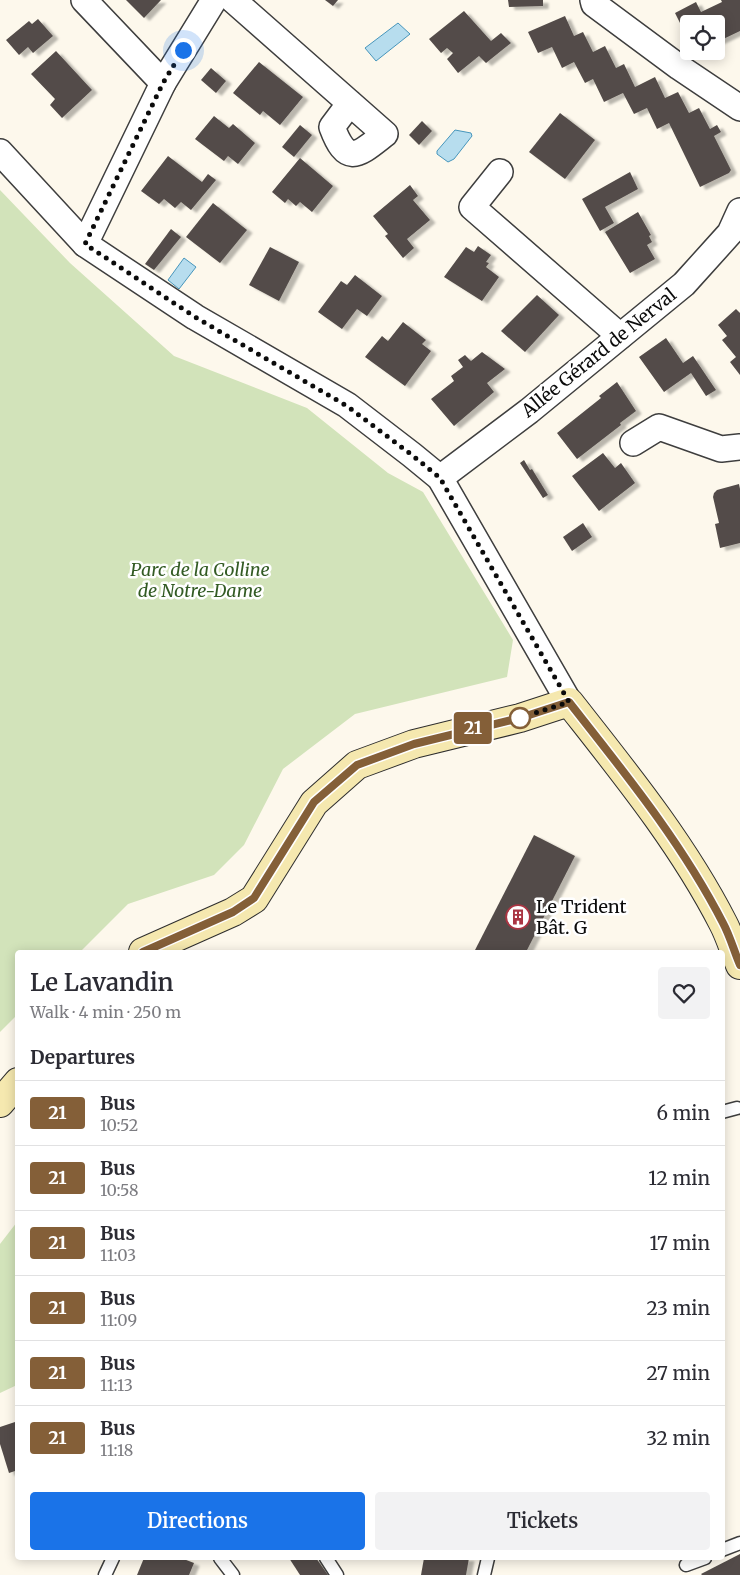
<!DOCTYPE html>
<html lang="en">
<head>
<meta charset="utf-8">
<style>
	:root { --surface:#fff; --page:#f2f2f3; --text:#2b2b33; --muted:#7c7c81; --line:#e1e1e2; --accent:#1a73e8 }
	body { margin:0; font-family:Merriweather,serif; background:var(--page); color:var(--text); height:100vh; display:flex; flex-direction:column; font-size:19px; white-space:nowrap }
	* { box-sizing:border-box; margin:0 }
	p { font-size:16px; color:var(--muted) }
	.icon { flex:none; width:28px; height:28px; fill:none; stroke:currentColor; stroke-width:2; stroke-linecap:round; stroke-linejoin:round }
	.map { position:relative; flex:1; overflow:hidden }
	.sheet { position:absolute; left:15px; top:950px; width:710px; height:610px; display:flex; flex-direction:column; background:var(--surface); border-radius:5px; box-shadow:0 2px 12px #0003 }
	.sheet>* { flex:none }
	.badge { padding:0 10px; border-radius:4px; font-size:18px; line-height:32px }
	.controls { position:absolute; left:680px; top:15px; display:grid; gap:10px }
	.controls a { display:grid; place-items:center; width:45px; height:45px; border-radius:5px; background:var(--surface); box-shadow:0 2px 12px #0003; font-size:25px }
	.you { position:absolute; width:25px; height:25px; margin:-12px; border:4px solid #fff; border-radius:50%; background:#1a73e8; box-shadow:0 0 0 8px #1a73e833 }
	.map>.badge { position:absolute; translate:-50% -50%; box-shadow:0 0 0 2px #fff }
	h2 { padding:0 15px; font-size:19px; line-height:45px }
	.round { display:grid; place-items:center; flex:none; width:52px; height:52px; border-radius:5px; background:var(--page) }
	.overview { display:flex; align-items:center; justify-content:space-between; height:85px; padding:0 15px }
	h1 { font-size:24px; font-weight:600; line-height:38px }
	.cta { display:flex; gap:10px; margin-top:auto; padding:10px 15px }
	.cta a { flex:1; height:58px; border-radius:5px; background:var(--accent); color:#fff; font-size:20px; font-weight:600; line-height:58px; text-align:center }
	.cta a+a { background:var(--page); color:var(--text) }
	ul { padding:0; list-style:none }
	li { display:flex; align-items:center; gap:15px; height:65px; padding:0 15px; border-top:1px solid var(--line) }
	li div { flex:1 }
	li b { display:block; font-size:19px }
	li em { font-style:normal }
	li .badge { min-width:55px; font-weight:700; text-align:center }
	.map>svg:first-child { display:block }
	.green { fill:#d2e3ba }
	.water { fill:#b7ddee; stroke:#4796bc }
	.building { fill:#534c49; filter:url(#shadow) }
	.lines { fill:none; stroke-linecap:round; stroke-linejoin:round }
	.lane-casing { stroke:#3e3e3e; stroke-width:15 }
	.street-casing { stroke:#3e3e3e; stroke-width:28 }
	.secondary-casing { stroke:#2d2d2d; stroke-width:30 }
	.lane { stroke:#fff; stroke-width:12 }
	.street { stroke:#fff; stroke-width:25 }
	.secondary { stroke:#f5e8af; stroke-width:28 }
	.line-casing { stroke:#fff; stroke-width:11 }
	.line { stroke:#845f38; stroke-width:8 }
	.walk { stroke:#0b0b0b; stroke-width:5; stroke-dasharray:0 9 }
	.stop-dot { fill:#fff; stroke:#845f38; stroke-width:2.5 }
	.labels { text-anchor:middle; stroke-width:5; stroke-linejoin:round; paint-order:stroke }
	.street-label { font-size:18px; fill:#0b0b0b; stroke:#fff }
	.park-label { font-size:18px; font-style:italic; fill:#335b24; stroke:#fff }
	.poi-label { font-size:18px; fill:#0b0b0b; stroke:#fff; text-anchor:start }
</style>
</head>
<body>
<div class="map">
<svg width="740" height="1575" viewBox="0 0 740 1575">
	<defs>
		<filter id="shadow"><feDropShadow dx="5.5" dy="3" stdDeviation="1" flood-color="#0004"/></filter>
	</defs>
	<rect width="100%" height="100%" fill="#fdf8ec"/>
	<!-- green -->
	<g class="green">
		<path d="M 0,190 L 70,263 L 174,356 L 307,408 L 388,473 L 423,492 L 513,640 L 507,677 L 355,714 L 283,769 L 244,845 L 214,875 L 128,904 L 80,952 L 18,952 L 17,1015 L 0,1032 Z"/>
		<path d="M 17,1222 L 17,1385 L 0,1393 L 0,1244 Z"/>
	</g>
	<!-- water -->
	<g class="water">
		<path d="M 398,23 L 410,34 L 376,61 L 365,48 Z"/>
		<path d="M 455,130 L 471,133 L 472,136 L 454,159 L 448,162 L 437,154 L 437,151 Z"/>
		<path d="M 184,258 L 196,267 L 179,289 L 168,280 Z"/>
	</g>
	<!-- building -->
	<g class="building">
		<path d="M 126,0 L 161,0 L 144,18 Z"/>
		<path d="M 325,0 L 338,0 L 333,6 Z"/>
		<path d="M 508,0 L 543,0 L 543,6 L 509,7 Z"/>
		<path d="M 721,0 L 740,0 L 740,31 L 717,42 L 716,24 L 689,24 L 689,41 L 675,13 L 696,2 L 701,12 L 722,2 Z"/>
		<path d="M 464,11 L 491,41 L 501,33 L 511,43 L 486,63 L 479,56 L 458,73 L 447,59 L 453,53 L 447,48 L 441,53 L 429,39 Z"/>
		<path d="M 565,16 L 574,36 L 583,32 L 593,52 L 605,46 L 616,68 L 624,64 L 635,87 L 655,77 L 665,98 L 678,92 L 689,113 L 699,108 L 710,129 L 717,125 L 721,132 L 714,136 L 731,170 L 729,173 L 700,187 L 669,123 L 657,129 L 647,108 L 634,114 L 623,93 L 604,102 L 593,79 L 585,83 L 574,62 L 562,68 L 552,47 L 538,53 L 528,32 Z"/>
		<path d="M 38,19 L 53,36 L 33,53 L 28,47 L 19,55 L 6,40 L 29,21 L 32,24 Z"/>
		<path d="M 56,51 L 92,90 L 62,118 L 50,105 L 55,99 L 31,74 Z"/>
		<path d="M 259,62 L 303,97 L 280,125 L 263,111 L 260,115 L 233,93 Z"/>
		<path d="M 211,68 L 226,81 L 216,93 L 201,80 Z"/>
		<path d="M 560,113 L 595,140 L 565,179 L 529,152 Z"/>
		<path d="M 214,116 L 229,128 L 233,124 L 255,143 L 238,164 L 228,156 L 224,161 L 195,139 Z"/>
		<path d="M 422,121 L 432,131 L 419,145 L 409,135 Z"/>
		<path d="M 300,125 L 312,135 L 294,157 L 282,147 Z"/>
		<path d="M 168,156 L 202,182 L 208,174 L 216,180 L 191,210 L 181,202 L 175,208 L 164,199 L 159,204 L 141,191 Z"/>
		<path d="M 300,158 L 333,186 L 312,212 L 300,202 L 296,206 L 288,199 L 285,203 L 272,192 Z"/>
		<path d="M 630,172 L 638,189 L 605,207 L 614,223 L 600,231 L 582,199 Z"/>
		<path d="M 410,185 L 418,196 L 413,200 L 430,220 L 407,239 L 414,248 L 403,258 L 385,236 L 388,234 L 373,216 Z"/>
		<path d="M 213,203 L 247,230 L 220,263 L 186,237 Z"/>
		<path d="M 638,212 L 651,235 L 649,236 L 652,242 L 647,245 L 655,259 L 630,273 L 605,232 Z"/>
		<path d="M 171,229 L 181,237 L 154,270 L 145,264 Z"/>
		<path d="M 478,246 L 491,255 L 486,262 L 489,263 L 486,267 L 499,277 L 482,301 L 444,277 L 466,247 L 474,252 Z"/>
		<path d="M 270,247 L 299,262 L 279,301 L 249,285 Z"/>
		<path d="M 355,275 L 382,296 L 367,316 L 357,309 L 342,329 L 318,312 L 341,281 L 347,285 Z"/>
		<path d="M 537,295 L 559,315 L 525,352 L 501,331 Z"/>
		<path d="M 736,309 L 740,313 L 740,375 L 730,362 L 736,357 L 722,340 L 727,336 L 718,325 Z"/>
		<path d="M 403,322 L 426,340 L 422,344 L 431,351 L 405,386 L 365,357 L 382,336 L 388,341 Z"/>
		<path d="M 666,338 L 683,363 L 693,356 L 716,390 L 706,396 L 691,373 L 664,392 L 639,357 Z"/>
		<path d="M 482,352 L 505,369 L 487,383 L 494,392 L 454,426 L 431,399 L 454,381 L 451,376 L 463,367 L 458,360 L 465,355 L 471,361 Z"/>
		<path d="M 617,382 L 636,411 L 620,423 L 621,425 L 577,459 L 557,433 L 601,398 L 599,396 Z"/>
		<path d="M 603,453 L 615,468 L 621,463 L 635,483 L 599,511 L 572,476 Z"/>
		<path d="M 524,460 L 530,470 L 532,469 L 548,495 L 543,498 L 520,463 Z"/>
		<path d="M 739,484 L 740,489 L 740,543 L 720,548 L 715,524 L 719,523 L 713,497 L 714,493 L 717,490 Z"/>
		<path d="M 583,523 L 592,537 L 572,551 L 563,537 Z"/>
		<path d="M 534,835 L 575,856 L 526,952 L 474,952 Z"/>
		<path d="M 18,1421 L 18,1470 L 9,1473 L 0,1444 L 0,1427 Z"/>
		<path d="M 740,1554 L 740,1575 L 702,1575 L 701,1574 Z"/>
		<path d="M 144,1558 L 181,1558 L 194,1563 L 189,1575 L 137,1575 Z"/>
		<path d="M 289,1558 L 316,1558 L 328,1575 L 300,1575 Z"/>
		<path d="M 424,1558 L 469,1558 L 466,1575 L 421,1575 Z"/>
	</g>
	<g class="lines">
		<!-- lane casing -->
		<g class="lane-casing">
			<g id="lane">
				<path d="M 722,1112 L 737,1108"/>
				<path d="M 722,1550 L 740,1543"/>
				<path d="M 220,1558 L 233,1575"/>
				<path d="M 326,1558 L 337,1575"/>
				<path d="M 686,1565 L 705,1558"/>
				<path d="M 105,1575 L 113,1558"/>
				<path d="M 484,1575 L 488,1558"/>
			</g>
		</g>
		<!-- street casing -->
		<g class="street-casing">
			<g id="street">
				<path d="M 84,0 L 163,83"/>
				<path d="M 233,0 L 385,134 C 358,155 347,167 332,127 L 350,103"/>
				<path d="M 593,0 L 594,4 L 679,67 L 740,108"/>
				<path d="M 0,152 L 85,244 L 195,317 L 347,405 L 412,455 L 440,478 L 569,702"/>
				<path d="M 500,172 L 472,207 L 620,336"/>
				<path d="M 85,244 L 163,83 L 214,0"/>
				<path d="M 633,443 L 659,427 L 721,449 L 740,447"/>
				<path d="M 440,478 L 529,411 L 684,284 L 730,233 L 740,211"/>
			</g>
		</g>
		<!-- secondary casing -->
		<g class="secondary-casing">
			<g id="secondary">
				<path d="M 143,952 L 233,912 L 254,899 L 314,803 L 357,765 L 414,744 L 520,718 L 569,702 C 624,772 682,843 723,923 C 730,936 734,951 740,965"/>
				<path d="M 0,1103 L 18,1082"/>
			</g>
		</g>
		<!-- lane -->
		<use href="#lane" class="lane"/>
		<!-- street -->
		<use href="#street" class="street"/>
		<!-- secondary -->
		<use href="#secondary" class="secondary"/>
	</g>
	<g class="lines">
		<!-- line casing -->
		<g class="line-casing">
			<path id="line" d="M 143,952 L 233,912 L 254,898 L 314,802 L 357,765 L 414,744 L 520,718 L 569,702 C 624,772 682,843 723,923 C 730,936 734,951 740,965"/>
		</g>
		<!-- line -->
		<use href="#line" class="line"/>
		<!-- walk -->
		<path class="walk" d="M 183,50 L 163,83 L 85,244 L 195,317 L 347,406 L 412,455 L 440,478 L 569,702 L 520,718"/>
	</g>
	<!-- icons -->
	<defs>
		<g id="building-ring" transform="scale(1.25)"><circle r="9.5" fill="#fff" stroke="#aa3543" stroke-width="1.5"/><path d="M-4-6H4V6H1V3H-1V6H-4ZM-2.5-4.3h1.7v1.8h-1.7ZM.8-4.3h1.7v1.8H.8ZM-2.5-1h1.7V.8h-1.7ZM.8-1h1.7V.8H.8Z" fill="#aa3543"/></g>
	</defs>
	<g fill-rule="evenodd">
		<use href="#building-ring" x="518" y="917"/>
	</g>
	<!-- markers -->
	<circle class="stop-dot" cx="520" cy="718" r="10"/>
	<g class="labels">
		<!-- street labels -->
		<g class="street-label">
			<text transform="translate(599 353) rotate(-39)" y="6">Allée Gérard de Nerval</text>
		</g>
		<!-- park labels -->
		<g class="park-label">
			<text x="200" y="576">Parc de la Colline<tspan x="200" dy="21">de Notre-Dame</tspan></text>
		</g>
		<!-- poi labels -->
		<g class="poi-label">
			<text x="536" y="913">Le Trident<tspan x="536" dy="21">Bât. G</tspan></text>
		</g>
	</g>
</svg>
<div class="controls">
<a><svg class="icon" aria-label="locate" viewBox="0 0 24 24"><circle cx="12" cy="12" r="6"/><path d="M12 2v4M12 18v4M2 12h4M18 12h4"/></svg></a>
</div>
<div class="you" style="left:183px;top:50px"></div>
<b class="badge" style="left:473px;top:728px;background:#845f38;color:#fff">21</b>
<section class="sheet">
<div class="overview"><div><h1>Le Lavandin</h1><p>Walk · 4 min · 250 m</p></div><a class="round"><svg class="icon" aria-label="heart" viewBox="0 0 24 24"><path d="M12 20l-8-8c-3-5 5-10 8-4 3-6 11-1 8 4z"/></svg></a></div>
<h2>Departures</h2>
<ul>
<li><span class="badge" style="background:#845f38;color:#fff">21</span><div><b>Bus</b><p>10:52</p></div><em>6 min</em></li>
<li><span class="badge" style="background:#845f38;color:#fff">21</span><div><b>Bus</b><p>10:58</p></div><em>12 min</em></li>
<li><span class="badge" style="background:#845f38;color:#fff">21</span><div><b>Bus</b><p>11:03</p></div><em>17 min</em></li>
<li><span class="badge" style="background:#845f38;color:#fff">21</span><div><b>Bus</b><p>11:09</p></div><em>23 min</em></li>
<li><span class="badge" style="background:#845f38;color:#fff">21</span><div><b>Bus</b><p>11:13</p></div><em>27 min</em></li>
<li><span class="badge" style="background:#845f38;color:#fff">21</span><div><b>Bus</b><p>11:18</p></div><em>32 min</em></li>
</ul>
<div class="cta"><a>Directions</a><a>Tickets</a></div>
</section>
</div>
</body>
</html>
